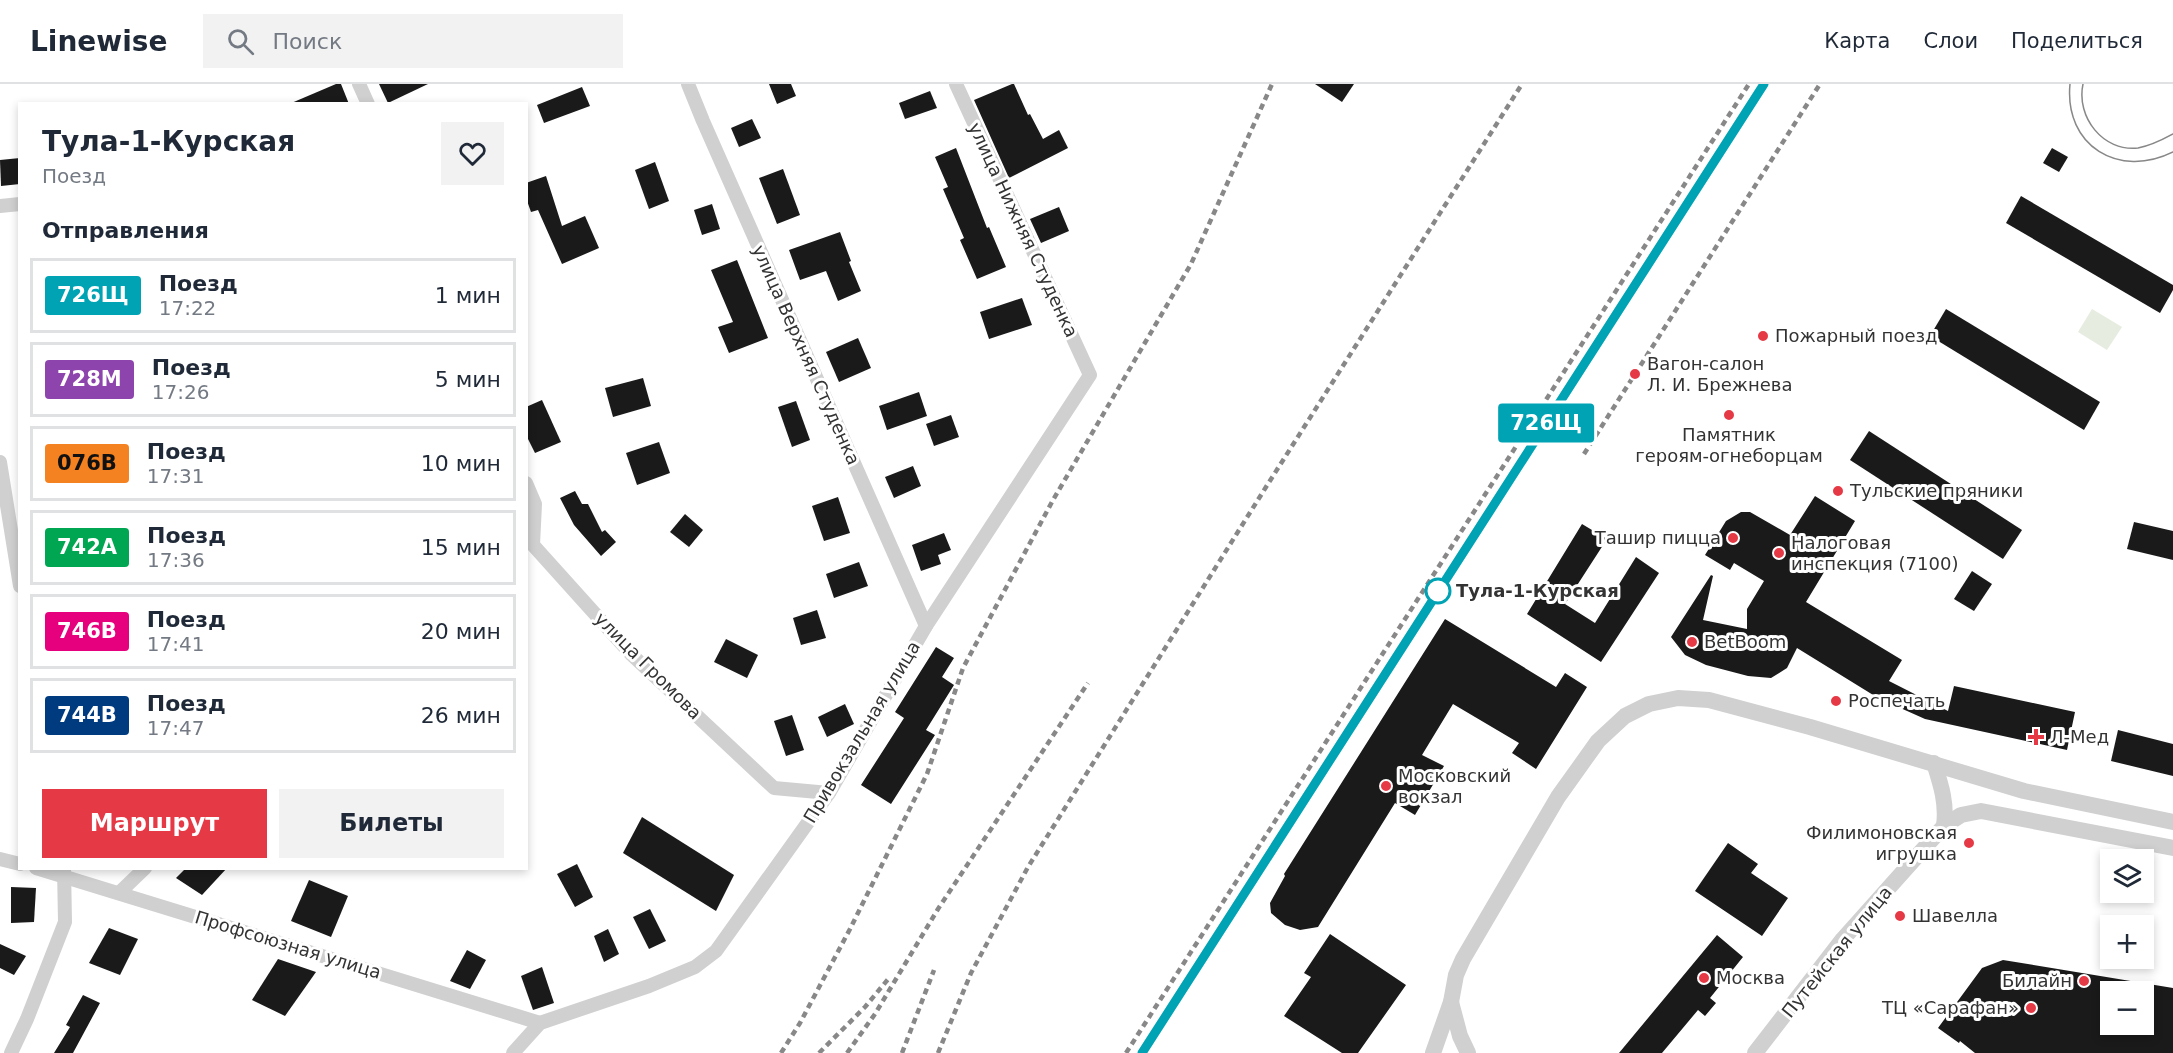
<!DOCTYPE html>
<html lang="ru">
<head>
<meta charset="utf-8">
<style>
	:root { --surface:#fff; --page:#f2f2f3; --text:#1f2937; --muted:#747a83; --line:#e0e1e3; --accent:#e63946 }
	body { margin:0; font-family:"DejaVu Sans",sans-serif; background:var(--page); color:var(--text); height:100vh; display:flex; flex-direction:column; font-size:22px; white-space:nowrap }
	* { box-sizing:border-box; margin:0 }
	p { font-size:20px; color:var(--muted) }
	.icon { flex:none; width:33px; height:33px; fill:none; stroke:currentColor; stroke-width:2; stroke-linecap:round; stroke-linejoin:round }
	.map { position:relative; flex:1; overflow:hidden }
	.drawer { position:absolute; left:18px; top:18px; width:510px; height:768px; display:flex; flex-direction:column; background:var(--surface); border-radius:0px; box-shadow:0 3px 9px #0003 }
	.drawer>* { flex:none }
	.badge { padding:0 12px; border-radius:4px; font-size:21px; line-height:39px }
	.controls { position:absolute; left:2100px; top:765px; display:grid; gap:12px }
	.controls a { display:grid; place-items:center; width:54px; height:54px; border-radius:0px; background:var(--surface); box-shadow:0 3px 9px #0003; font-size:30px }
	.map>.badge { position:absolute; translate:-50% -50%; box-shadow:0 0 0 3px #fff }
	h2 { padding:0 24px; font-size:22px; line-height:54px }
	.round { display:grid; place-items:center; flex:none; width:63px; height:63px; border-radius:0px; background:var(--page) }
	.summary { display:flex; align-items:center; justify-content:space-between; height:102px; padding:0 24px }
	h1 { font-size:28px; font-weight:600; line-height:45px }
	.primary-button { display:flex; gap:12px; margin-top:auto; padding:12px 24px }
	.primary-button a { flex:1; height:69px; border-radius:0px; background:var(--accent); color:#fff; font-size:24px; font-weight:600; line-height:69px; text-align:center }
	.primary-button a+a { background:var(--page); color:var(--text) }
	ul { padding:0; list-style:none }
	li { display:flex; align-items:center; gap:18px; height:75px; margin:0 12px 9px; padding:0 12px; border:3px solid var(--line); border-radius:0px }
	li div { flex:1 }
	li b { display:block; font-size:22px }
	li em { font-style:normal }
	li .badge { min-width:66px; font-weight:700; text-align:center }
	header { display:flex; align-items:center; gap:36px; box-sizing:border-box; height:84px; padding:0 30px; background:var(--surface); border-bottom:2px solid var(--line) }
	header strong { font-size:28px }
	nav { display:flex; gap:33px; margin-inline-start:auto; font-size:21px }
	.search { width:420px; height:54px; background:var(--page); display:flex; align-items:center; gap:15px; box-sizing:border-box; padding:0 21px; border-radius:0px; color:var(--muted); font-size:22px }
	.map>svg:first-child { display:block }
	.green { fill:#e6ecdf }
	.building { fill:#1a1a1a; fill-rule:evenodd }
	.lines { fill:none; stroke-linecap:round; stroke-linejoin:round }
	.minor { stroke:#d0d0d0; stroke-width:14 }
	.tertiary { stroke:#d0d0d0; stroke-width:16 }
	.tram { stroke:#888; stroke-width:1.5 }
	.rail { stroke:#888; stroke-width:4.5; stroke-dasharray:6 4.5; stroke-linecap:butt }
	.line-casing { stroke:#fff; stroke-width:14 }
	.line { stroke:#00a3b4; stroke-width:9 }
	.poi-dot { fill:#e63946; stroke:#fff; stroke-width:2 }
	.stop-dot { fill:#fff; stroke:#00a3b4; stroke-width:3 }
	.labels { text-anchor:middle; stroke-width:6; stroke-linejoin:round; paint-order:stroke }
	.street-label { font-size:18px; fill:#333; stroke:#fff }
	.poi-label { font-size:18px; fill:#333; stroke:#fff; text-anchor:start }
	.stop-label { font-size:18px; font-weight:bold; fill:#333; stroke:#fff; text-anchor:start }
</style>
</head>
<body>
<header>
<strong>Linewise</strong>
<div class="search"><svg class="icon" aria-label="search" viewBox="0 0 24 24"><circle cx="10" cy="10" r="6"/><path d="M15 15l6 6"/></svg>Поиск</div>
<nav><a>Карта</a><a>Слои</a><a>Поделиться</a></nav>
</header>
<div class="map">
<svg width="2173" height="969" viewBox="0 0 2173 969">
	<rect width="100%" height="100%" fill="#fff"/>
	<!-- green -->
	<path class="green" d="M 2092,225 L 2122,243 L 2107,266 L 2078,248 Z"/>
	<!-- building -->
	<g class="building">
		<path d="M 336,0 L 341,0 L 349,20 L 289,20 Z"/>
		<path d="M 379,0 L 428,0 L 388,19 Z"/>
		<path d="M 769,0 L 791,0 L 796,12 L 777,20 Z"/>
		<path d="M 1012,0 L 1014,0 L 1028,31 L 1030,30 L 1043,55 L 1059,46 L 1068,64 L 1009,94 L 974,16 Z"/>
		<path d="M 1315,0 L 1354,0 L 1342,18 Z"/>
		<path d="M 582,3 L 590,22 L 544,39 L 537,21 Z"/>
		<path d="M 930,7 L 937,24 L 905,35 L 899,19 Z"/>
		<path d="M 752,35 L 761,54 L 739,63 L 731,44 Z"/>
		<path d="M 956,64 L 987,144 L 989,143 L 1006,183 L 977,195 L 960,156 L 964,154 L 943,105 L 948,103 L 935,73 Z"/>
		<path d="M 2052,64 L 2068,73 L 2059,88 L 2043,79 Z"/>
		<path d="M 20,74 L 20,100 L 1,102 L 0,76 Z"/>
		<path d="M 655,78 L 669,117 L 649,125 L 635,86 Z"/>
		<path d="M 783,85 L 800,131 L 777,140 L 759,94 Z"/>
		<path d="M 546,92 L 562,142 L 585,132 L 599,164 L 562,180 L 538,126 L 531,128 L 526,114 L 526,99 Z"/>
		<path d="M 2021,112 L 2173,201 L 2173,206 L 2160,229 L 2006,139 Z"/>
		<path d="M 712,120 L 720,145 L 702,151 L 694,126 Z"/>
		<path d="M 1059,123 L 1069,147 L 1041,159 L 1030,135 Z"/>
		<path d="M 840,148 L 851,177 L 849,178 L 861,207 L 838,217 L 826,187 L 800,196 L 789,166 Z"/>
		<path d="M 737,176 L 768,254 L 729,269 L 718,243 L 733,238 L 711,186 Z"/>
		<path d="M 1022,214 L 1032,241 L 989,255 L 980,228 Z"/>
		<path d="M 1946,225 L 2100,318 L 2084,346 L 1930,252 Z"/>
		<path d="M 858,254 L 871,284 L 839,298 L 826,268 Z"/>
		<path d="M 643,294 L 651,322 L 613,333 L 605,304 Z"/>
		<path d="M 919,308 L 927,332 L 887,346 L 879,322 Z"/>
		<path d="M 542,316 L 561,358 L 535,369 L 526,351 L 526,323 Z"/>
		<path d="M 796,317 L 810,356 L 792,363 L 778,323 Z"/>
		<path d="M 951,331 L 959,353 L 934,362 L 926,340 Z"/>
		<path d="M 1869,347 L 2022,446 L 2003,475 L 1850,376 Z"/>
		<path d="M 659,358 L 670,389 L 637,401 L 626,369 Z"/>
		<path d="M 913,382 L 921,402 L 894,414 L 885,393 Z"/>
		<path d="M 575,407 L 582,420 L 588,420 L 602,448 L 605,446 L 616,458 L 601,472 L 574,441 L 560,414 Z"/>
		<path d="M 1815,412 L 1855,437 L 1806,518 L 1902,576 L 1889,597 L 1948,627 L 1954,602 L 2075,628 L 2067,666 L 1925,635 L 1878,614 L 1797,564 L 1787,584 L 1771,594 L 1748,592 L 1706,581 L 1685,571 L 1671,553 L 1711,491 L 1713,492 L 1703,536 L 1747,545 L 1747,525 L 1764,497 L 1734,479 L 1730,486 L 1705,471 L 1726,437 L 1741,428 L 1750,428 L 1790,451 Z"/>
		<path d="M 838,413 L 850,449 L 824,457 L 812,422 Z"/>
		<path d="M 685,430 L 703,446 L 689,463 L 670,448 Z"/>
		<path d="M 2134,438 L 2173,447 L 2173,476 L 2127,465 Z"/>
		<path d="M 1582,440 L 1607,455 L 1565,520 L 1595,539 L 1636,473 L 1659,489 L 1601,578 L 1527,530 Z"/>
		<path d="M 944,449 L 951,466 L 938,471 L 941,480 L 921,487 L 912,461 Z"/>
		<path d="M 859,478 L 868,502 L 834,514 L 826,490 Z"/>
		<path d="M 1972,487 L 1992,500 L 1974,527 L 1954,515 Z"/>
		<path d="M 817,526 L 826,554 L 801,561 L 793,534 Z"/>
		<path d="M 1445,535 L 1556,603 L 1565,589 L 1587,603 L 1536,685 L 1512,669 L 1519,659 L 1453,620 L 1422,671 L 1444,682 L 1415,731 L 1395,719 L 1318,843 L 1300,846 L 1285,841 L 1271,829 L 1270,819 L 1285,792 L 1284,790 Z"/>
		<path d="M 726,555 L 758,571 L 747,594 L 714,578 Z"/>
		<path d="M 936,563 L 954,574 L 942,593 L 954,601 L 926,646 L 935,651 L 891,720 L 861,701 L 904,634 L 895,628 Z"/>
		<path d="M 845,620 L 854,640 L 827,653 L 818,633 Z"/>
		<path d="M 792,631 L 804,666 L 786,672 L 774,637 Z"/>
		<path d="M 2118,646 L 2173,660 L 2173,692 L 2111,677 Z"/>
		<path d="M 642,733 L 734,791 L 716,827 L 623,769 Z"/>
		<path d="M 1728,759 L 1758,780 L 1751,789 L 1788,814 L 1762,852 L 1695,807 Z"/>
		<path d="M 577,780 L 593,813 L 575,823 L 557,790 Z"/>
		<path d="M 186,784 L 227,784 L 202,811 L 176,794 Z"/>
		<path d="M 309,796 L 348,812 L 331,853 L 291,837 Z"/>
		<path d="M 11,803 L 36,804 L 34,838 L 11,839 Z"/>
		<path d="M 650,825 L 666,857 L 649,865 L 633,833 Z"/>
		<path d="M 109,844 L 138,855 L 120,891 L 89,879 Z"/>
		<path d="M 608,845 L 619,870 L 604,878 L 594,852 Z"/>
		<path d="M 1330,850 L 1406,901 L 1358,969 L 1342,969 L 1284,932 L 1311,893 L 1304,889 Z"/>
		<path d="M 1717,851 L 1743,873 L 1710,914 L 1716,919 L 1705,932 L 1698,926 L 1662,969 L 1619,969 Z"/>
		<path d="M 0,860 L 26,872 L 14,891 L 0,884 Z"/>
		<path d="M 467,866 L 486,876 L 470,905 L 450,897 Z"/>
		<path d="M 278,875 L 316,888 L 285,932 L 252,916 Z"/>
		<path d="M 2003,876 L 2173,904 L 2173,969 L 1975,969 L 1960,957 L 1959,959 L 1938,944 L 1982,884 ZM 2110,908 L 2144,908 L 2144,940 L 2110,940 Z"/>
		<path d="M 542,883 L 554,919 L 533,926 L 521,892 Z"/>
		<path d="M 83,911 L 100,919 L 73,969 L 54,969 L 70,943 L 66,941 Z"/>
	</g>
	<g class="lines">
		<!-- minor -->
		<g class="minor">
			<path d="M 359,0 L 368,20"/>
			<path d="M 688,0 L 703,37 L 926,542"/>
			<path d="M 0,122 L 20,120"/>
			<path d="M 0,378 L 20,502"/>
			<path d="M 526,399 L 535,420 L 533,461 L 632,571 L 774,704 L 829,709"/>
			<path d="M 0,775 L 20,780"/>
			<path d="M 36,784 L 540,939"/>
			<path d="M 119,809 L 145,784"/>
			<path d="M 11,969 L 27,935 L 65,838 L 64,784"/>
			<path d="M 513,969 L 540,939 L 649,902 L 695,883 L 716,867 L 829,709 L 926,542 L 1090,291 L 956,0"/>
		</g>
		<!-- tertiary -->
		<g class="tertiary">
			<path d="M 1934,679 C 1941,701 1947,719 1944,742"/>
			<path d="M 1451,918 L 1460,952 L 1468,969"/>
			<path d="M 1433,969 L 1451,918 L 1456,891 L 1463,875 L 1558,713 L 1598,657 L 1625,632 L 1649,620 L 1678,614 L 1709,616 L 1810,643 L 2024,707 L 2173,738"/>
			<path d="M 1755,969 L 1843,855 L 1944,742 L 1961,731 L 1981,727 L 2173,764"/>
		</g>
		<!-- tram -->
		<g class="tram">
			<path d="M 2070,0 C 2064,62 2119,95 2173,68"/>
			<path d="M 2083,0 C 2076,33 2103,68 2138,64 C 2150,62 2162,56 2173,50"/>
		</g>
		<!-- rail -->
		<g class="rail">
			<path d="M 1584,370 L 1820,0"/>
			<path d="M 781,969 L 800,939 L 850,845 L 927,690 L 963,584 L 1053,416 L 1191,180 L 1272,0"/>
			<path d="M 819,969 L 865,923 L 889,894"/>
			<path d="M 847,969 L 875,930 L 938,825 L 1088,599"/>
			<path d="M 902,969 L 934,886"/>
			<path d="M 938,969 L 971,889 L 1028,783 L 1266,403 L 1522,0"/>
			<path d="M 1126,969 L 1749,0"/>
			<path d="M 1142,969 L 1764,0"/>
		</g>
	</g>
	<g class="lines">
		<!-- line casing -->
		<g class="line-casing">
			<path id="line" d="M 1142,969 L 1764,0"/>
		</g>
		<!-- line -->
		<use href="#line" class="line"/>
	</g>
	<!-- markers -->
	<g class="poi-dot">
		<circle cx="1763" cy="252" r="6"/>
		<circle cx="1635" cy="290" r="6"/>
		<circle cx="1729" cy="331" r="6"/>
		<circle cx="1838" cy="407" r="6"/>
		<circle cx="1733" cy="454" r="6"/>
		<circle cx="1779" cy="469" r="6"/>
		<circle cx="1692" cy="558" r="6"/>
		<circle cx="1836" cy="617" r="6"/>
		<path d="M2033 644h6v6h6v6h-6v6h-6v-6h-6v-6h6z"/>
		<circle cx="1386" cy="702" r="6"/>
		<circle cx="1969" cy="759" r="6"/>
		<circle cx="1900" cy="832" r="6"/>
		<circle cx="1704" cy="894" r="6"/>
		<circle cx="2084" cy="897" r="6"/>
		<circle cx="2031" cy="924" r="6"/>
	</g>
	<circle class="stop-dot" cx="1438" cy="507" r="12"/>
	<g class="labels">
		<!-- street labels -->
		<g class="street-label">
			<text transform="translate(1023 146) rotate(65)" y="6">улица Нижняя Cтуденкa</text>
			<text transform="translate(806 271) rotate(66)" y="6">улица Верхняя Cтуденка</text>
			<text transform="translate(648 582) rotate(45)" y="6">улица Громова</text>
			<text transform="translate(862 648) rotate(-59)" y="6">Привокзальная улица</text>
			<text transform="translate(288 861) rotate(17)" y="6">Профсоюзная улица</text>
			<text transform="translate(1837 868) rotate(-51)" y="6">Путейская улица</text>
		</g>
		<!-- poi labels -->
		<g class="poi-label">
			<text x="1775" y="258">Пожарный поезд</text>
			<text x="1647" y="286">Вагон-салон<tspan x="1647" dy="21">Л. И. Брежнева</tspan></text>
			<text x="1729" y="357" text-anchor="middle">Памятник<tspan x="1729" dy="21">героям-огнеборцам</tspan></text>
			<text x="1850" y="413">Тульские пряники</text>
			<text x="1721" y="460" text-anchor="end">Ташир пицца</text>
			<text x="1791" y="465">Налоговая<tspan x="1791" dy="21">инспекция (7100)</tspan></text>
			<text x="1704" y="564">BetBoom</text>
			<text x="1848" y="623">Роспечать</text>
			<text x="2050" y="659">Л-Мед</text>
			<text x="1398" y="698">Московский<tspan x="1398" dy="21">вокзал</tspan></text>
			<text x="1957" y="755" text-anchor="end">Филимоновская<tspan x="1957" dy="21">игрушка</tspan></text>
			<text x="1912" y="838">Шавелла</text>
			<text x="1716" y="900">Москва</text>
			<text x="2072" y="903" text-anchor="end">Билайн</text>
			<text x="2019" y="930" text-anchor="end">ТЦ «Сарафан»</text>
		</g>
		<!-- stop labels -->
		<g class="stop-label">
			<text x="1456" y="513">Тула-1-Курская</text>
		</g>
	</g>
</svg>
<div class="controls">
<a><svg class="icon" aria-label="layers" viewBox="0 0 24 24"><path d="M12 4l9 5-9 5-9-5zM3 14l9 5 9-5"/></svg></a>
<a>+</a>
<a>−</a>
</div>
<b class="badge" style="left:1546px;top:339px;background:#00a3b4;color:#fff">726Щ</b>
<section class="drawer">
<div class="summary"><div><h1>Тула-1-Курская</h1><p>Поезд</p></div><a class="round"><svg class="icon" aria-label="heart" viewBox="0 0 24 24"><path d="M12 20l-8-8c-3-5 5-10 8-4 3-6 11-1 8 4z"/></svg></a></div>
<h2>Отправления</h2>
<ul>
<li><span class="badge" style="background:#00a3b4;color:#fff">726Щ</span><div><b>Поезд</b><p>17:22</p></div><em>1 мин</em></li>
<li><span class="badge" style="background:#8e44ad;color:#fff">728М</span><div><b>Поезд</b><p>17:26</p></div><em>5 мин</em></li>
<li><span class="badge" style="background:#f58220;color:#111">076В</span><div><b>Поезд</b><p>17:31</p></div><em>10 мин</em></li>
<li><span class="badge" style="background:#00a651;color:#fff">742А</span><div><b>Поезд</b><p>17:36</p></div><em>15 мин</em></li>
<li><span class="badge" style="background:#e6007e;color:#fff">746В</span><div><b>Поезд</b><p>17:41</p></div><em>20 мин</em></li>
<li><span class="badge" style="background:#003b80;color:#fff">744В</span><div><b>Поезд</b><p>17:47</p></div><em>26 мин</em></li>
</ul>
<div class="primary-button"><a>Маршрут</a><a>Билеты</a></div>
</section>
</div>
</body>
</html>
